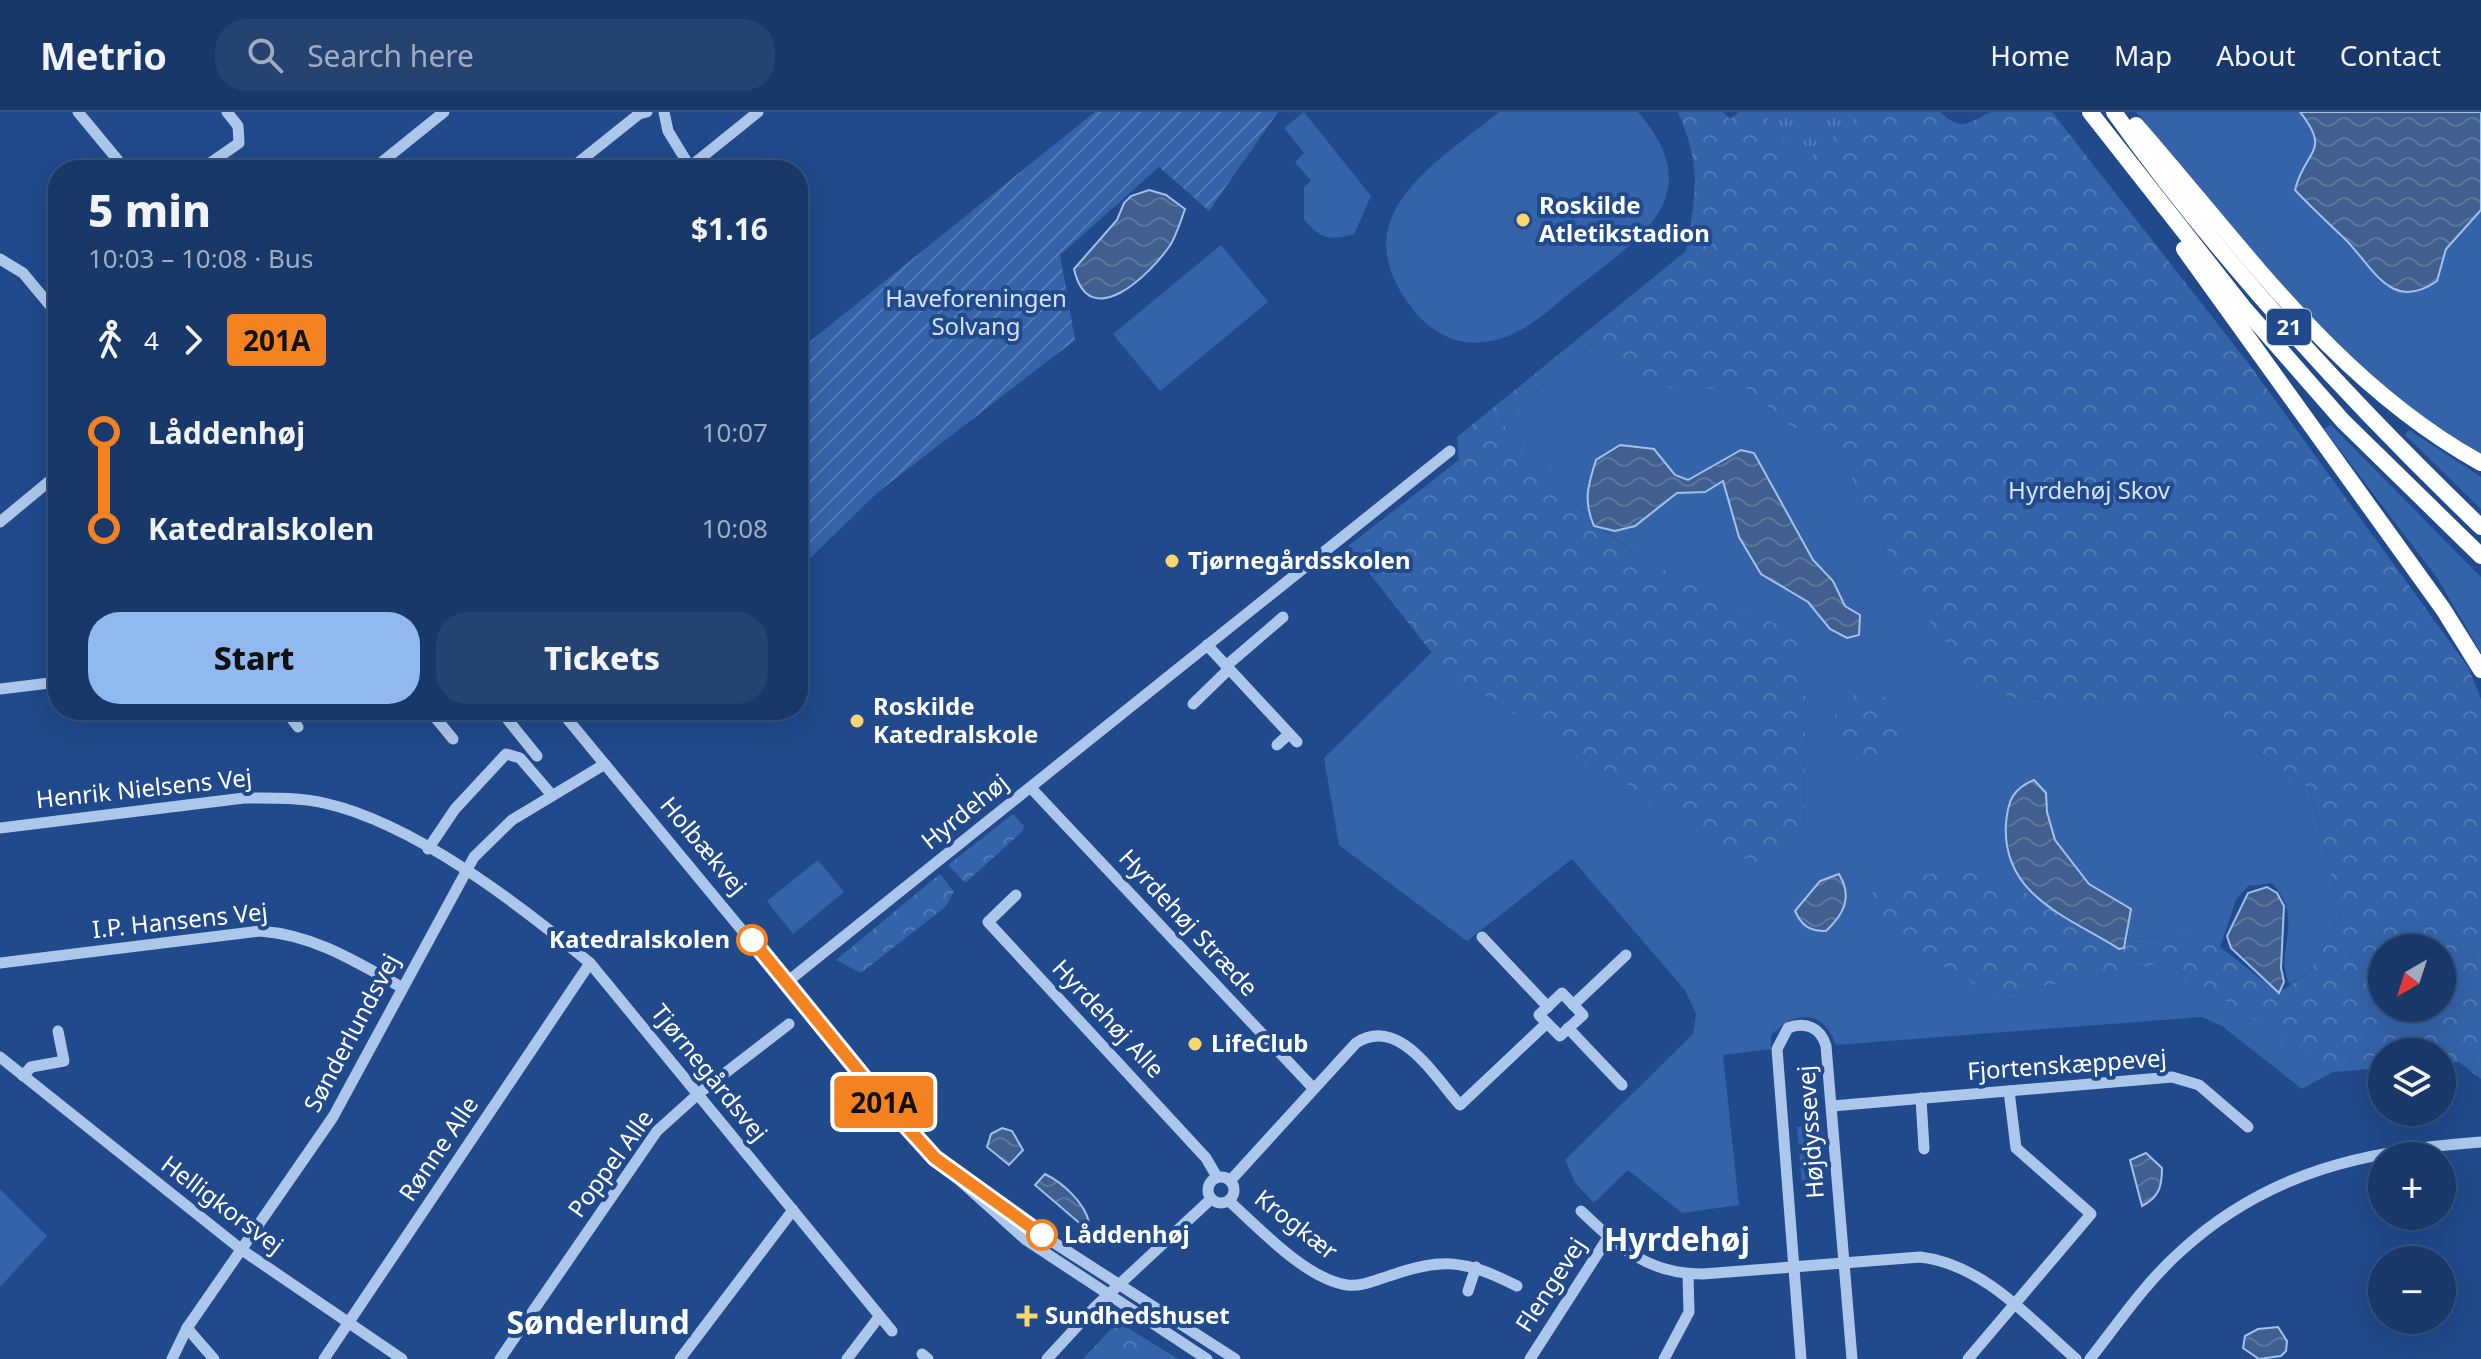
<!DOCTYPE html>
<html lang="en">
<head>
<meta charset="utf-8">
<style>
	:root { --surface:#183869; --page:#254371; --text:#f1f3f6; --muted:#9facc0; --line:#36527d; --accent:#90b9f0 }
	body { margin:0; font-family:"Noto Sans",sans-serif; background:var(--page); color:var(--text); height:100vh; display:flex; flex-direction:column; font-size:30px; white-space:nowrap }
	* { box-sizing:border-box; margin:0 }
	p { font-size:26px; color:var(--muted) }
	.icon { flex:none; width:44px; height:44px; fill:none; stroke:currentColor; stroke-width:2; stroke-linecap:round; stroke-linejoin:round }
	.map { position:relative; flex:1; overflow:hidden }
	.sheet { position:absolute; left:48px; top:48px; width:760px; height:560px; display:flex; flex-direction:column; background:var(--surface); border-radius:32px; box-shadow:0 8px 32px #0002,0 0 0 2px var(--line) }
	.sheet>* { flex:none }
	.badge { padding:0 16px; border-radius:6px; font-size:28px; line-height:52px }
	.needle { width:52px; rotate:219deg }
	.fabs { position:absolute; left:2368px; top:822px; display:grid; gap:16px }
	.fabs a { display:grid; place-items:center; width:88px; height:88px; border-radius:50%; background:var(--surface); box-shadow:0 8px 32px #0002,0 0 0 2px var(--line); font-size:40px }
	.map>.badge { position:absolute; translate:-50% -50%; box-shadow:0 0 0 4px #fff }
	.legs { display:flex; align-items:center; gap:12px; height:88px; padding:0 40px; font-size:26px }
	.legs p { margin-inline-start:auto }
	.overview { display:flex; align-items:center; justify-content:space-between; height:136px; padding:0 40px }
	h1 { font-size:44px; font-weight:800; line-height:60px }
	.button { display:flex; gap:16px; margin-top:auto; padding:16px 40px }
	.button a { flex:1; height:92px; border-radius:32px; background:var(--accent); color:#111; font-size:32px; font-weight:800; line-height:92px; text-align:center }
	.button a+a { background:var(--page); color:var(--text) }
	ul { padding:0 40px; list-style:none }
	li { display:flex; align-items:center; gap:28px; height:96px; font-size:30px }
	li i { display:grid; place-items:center; width:12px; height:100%; margin:0 10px; background:currentColor }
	li i::after { content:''; width:20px; height:20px; margin:-10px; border:6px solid; border-radius:50%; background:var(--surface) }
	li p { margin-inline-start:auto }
	li:first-child i { background:linear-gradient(#0000 50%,currentColor 0) }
	li:last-child i { background:linear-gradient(currentColor 50%,#0000 0) }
	header { display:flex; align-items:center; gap:48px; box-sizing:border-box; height:112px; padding:0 40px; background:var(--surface); border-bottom:2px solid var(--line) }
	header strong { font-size:38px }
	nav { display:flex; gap:44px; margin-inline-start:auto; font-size:28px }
	.search { width:560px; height:72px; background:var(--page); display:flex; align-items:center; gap:20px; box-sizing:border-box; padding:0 28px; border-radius:32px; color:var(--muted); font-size:30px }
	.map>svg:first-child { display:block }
	.grass { fill:#3463a9 }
	.forest { fill:url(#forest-crowns); fill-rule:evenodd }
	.park { fill:url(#park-tufts) }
	.garden { fill:url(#garden-furrows) }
	.water { fill:url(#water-waves); stroke:#a1c1ed; stroke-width:2 }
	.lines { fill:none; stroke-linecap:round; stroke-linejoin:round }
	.minor { stroke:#adc7ec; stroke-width:11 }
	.highway { stroke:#fff; stroke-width:16 }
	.line-1-casing { stroke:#fff; stroke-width:18 }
	.line-1 { stroke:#f58220; stroke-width:12 }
	.poi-dot { fill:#f9d76e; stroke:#204a8c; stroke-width:3 }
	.stop-1-dot { fill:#fff; stroke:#f58220; stroke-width:4 }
	.labels { text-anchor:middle; stroke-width:8; stroke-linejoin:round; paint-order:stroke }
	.shield { fill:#204a8c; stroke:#bcc9dc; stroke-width:2 }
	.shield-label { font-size:22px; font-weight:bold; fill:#fff }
	.poi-label { font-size:24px; font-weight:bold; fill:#fff; stroke:#204a8c; text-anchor:start }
	.park-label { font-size:24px; fill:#d2e2f8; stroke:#204a8c }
	.street-label { font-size:24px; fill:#fff; stroke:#204a8c }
	.stop-label { font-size:24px; font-weight:bold; fill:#fff; stroke:#204a8c; text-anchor:end }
	.district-label { font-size:32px; font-weight:bold; fill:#fff; stroke:#204a8c }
</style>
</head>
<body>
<header>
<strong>Metrio</strong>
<div class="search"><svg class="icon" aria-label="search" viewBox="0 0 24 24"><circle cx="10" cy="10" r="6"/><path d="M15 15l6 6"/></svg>Search here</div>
<nav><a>Home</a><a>Map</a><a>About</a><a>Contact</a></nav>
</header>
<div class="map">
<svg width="2481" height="1247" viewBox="0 0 2481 1247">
	<defs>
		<pattern id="forest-crowns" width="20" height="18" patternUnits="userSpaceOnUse" patternTransform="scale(2)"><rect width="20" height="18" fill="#3463a9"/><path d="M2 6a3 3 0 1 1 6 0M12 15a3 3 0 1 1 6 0" fill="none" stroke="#527ab6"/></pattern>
		<pattern id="park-tufts" width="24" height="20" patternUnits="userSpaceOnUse" patternTransform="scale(2)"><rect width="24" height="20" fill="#3463a9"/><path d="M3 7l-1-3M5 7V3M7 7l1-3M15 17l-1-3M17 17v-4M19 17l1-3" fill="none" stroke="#527ab6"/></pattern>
		<pattern id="garden-furrows" width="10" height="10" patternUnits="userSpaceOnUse" patternTransform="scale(2)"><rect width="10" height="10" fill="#3463a9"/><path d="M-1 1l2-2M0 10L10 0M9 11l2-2" fill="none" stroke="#527ab6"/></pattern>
		<pattern id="water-waves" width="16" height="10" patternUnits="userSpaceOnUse" patternTransform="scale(2)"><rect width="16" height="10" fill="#405e8e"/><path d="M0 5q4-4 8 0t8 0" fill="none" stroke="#5d769f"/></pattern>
	</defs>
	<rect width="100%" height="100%" fill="#204a8c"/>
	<!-- grass -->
	<g class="grass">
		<path d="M 1304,0 L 1371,84 L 1354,122 C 1329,129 1320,127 1304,107 L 1304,75 L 1311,69 L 1295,50 L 1304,41 L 1284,16 Z"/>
		<path d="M 1499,0 L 1638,0 C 1711,84 1640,126 1576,176 C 1547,199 1522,226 1484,230 C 1457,234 1432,220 1415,200 C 1338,105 1433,54 1499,0 Z"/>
		<path d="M 2136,0 L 2481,0 L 2481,343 C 2440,316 2397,291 2361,258 C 2278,181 2209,86 2136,0 Z"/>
		<path d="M 1221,133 L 1268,190 L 1160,279 L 1113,222 Z"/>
		<path d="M 1597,229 L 1644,276 L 1749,277 L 1782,309 L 1838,339 L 1884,432 L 2012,586 L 2209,589 L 2257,639 L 2310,677 L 2341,804 L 2310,859 L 2290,872 C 2272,841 2307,809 2272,771 L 2248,774 L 2236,788 L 2220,835 C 2183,816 2166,822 2127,829 L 2131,797 L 2089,772 L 2055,728 L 2047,700 L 2046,681 L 2020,765 L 2046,796 L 1979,753 L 1995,884 L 2167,850 L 2333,960 L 2302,977 L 2222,914 L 2202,905 L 1836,933 C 1823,896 1795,899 1771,923 L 1771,937 L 1723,943 L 1739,1093 L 1682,1101 L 1628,1058 L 1594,1091 L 1576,1072 L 1565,1048 L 1693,922 L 1696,902 L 1685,878 L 1572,747 L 1467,829 L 1339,733 L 1324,646 L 1432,540 L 1446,559 L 1674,702 L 1775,743 L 1804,713 L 1806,572 L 1651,452 L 1607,420 L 1594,417 L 1586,402 L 1500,309 Z"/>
		<path d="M 2331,313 L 2481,465 L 2481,541 L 2438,467 L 2324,317 Z"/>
		<path d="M 2409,318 L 2481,365 L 2481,397 L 2405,323 Z"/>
		<path d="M 818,748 L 844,780 L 793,822 L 767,789 Z"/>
		<path d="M 1822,1013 L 1827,1071 L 1802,1073 L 1797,1015 Z"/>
		<path d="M 0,1077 L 47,1124 L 0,1175 Z"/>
	</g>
	<!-- forest -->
	<g class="forest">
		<path d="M 1678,0 L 1723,0 L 1730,7 L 1739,0 L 1940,0 C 1964,23 1971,7 1992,0 C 2008,0 2035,0 2052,0 L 2249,252 L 2468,555 L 2481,587 L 2481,967 L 2459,950 L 2442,951 L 2442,940 L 2382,940 L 2382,956 L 2333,960 L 2167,850 L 1995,884 L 1902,830 L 1868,797 L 1875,772 L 1979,753 L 2119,837 L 2127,829 L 2181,820 L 2197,823 L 2220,835 L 2279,881 L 2310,859 L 2341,804 L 2310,677 L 2257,639 L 2209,590 L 2012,586 L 1976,566 L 1932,513 L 1884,432 L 1838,339 L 1782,309 L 1749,277 L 1644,276 L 1597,229 L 1500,309 L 1586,402 L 1594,417 L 1606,420 L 1651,452 L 1799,523 L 1806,572 L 1804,713 L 1771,752 L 1749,749 L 1446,559 L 1348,434 L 1459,348 L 1457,325 L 1686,139 C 1696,81 1702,55 1678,0 ZM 2382,836 L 2442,836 L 2442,896 L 2382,896 Z"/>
		<circle cx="1868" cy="615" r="35"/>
		<path d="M 1013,702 L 1024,714 L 1022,720 L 965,771 L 948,753 Z"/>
		<path d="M 940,762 L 954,780 L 945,795 L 861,861 L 836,848 Z"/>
		<path d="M 1123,1213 L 1178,1247 L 1083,1247 L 1111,1217 Z"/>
	</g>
	<!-- park -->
	<path class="park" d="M 1758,0 L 1862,0 L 1802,52 L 1768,7 Z"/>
	<!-- garden -->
	<path class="garden" d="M 1095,0 L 1278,0 L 1209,99 L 1159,55 L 1060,143 L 1075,228 L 878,380 L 798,458 L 798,239 Z"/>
	<!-- water -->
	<g class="water">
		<path d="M 2300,0 L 2481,0 L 2481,98 L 2446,137 L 2437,169 C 2390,202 2372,153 2344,126 C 2327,110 2311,95 2295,78 C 2305,37 2332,41 2300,0 Z"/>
		<path d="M 1149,78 L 1166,83 L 1185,97 C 1181,109 1177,121 1171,132 C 1151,162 1089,223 1074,157 L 1117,108 L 1124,91 L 1131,84 Z"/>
		<path d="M 1620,333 L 1654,337 L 1675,363 L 1688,368 L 1741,338 L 1754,341 L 1813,448 L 1833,469 L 1845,494 L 1860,503 L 1859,523 L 1847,526 L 1830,517 L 1808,490 L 1761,462 L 1739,425 L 1723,369 L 1705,380 L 1677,381 L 1635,414 L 1615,419 L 1594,414 C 1583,389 1588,373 1596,348 Z"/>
		<path d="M 2034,668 L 2046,681 L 2047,700 L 2055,728 L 2089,772 L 2131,797 L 2124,836 L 2119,837 C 2069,805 2001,784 2006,711 C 2008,688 2013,677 2034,668 Z"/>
		<path d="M 1839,762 C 1853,785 1844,802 1826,819 C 1809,819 1802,814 1795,799 L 1820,769 Z"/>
		<path d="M 2267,775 L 2277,781 L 2284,794 L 2281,856 L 2284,870 L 2279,881 L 2231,836 L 2227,824 L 2248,781 Z"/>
		<path d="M 1002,1016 L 1012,1019 L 1023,1038 L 1009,1053 L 987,1035 L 991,1022 Z"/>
		<path d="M 2146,1041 L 2162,1056 C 2162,1075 2159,1085 2142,1094 L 2130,1048 Z"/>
		<path d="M 1045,1062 C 1063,1071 1084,1090 1089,1110 L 1084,1115 L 1035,1073 Z"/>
		<path d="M 2278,1215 L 2287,1229 L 2286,1239 L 2281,1244 L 2259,1247 L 2243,1236 L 2245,1224 L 2258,1217 Z"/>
	</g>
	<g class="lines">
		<!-- minor -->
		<g class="minor">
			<path d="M 78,0 L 126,58"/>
			<path d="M 664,0 L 668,19 L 690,55"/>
			<path d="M 200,58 L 239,31 L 238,14 L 227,0"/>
			<path d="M 372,58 L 444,0"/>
			<path d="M 569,58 L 639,2 L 647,0"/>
			<path d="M 686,58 L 758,0"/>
			<path d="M 0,147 L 23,161 L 58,203"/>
			<path d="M 0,410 L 58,362"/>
			<path d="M 1207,533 L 1297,630"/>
			<path d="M 1226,554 L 1283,505"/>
			<path d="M 0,577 L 58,570"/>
			<path d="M 1193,592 L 1229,557"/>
			<path d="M 285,598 L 298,615"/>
			<path d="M 356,598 L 361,604"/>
			<path d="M 429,598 L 453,627"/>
			<path d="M 500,598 L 537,644"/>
			<path d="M 560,598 L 878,983 L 935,1046 L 1026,1128 L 1207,1247"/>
			<path d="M 1277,633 L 1289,622"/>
			<path d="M 1031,676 L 1314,977"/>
			<path d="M 0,716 L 244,686 C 270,686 298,685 324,691 C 414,711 520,793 590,851 L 892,1219"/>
			<path d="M 428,737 L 455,697 L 506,642 L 520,646 L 551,682"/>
			<path d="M 1016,783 L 988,810 L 1206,1046 L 1217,1065"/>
			<path d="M 1482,825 L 1548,895"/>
			<path d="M 0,851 L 260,819 C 314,823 355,849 401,875"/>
			<path d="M 787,870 L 1450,339"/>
			<path d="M 1562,881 L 1583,903 L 1560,924 L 1539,903 Z"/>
			<path d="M 1573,893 L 1626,843"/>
			<path d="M 1568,916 L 1622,973"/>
			<path d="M 0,945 L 242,1138 L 402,1247"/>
			<path d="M 23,964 L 31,955 L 64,949 L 58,919"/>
			<path d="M 1921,986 L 1924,1037"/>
			<path d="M 1832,994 L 2172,965 L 2199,973 L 2248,1015"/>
			<circle cx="1221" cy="1078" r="13"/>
			<path d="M 1230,1069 L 1356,931 C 1399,903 1434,964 1460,993 L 1547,911"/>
			<path d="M 969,1070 L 1042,1123 L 1235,1247"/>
			<path d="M 1229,1089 C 1259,1116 1306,1167 1347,1173 C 1361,1175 1376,1168 1389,1164 C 1443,1145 1465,1148 1517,1174"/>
			<path d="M 1581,1099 C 1620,1136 1648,1162 1703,1162 L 1920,1145 C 1983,1152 2030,1207 2076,1247"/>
			<path d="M 1468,1179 L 1476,1155"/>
			<path d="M 187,1216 L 214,1247"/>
			<path d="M 922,1242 L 928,1247"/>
			<path d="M 172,1247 L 187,1216 L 333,1005 L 474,745 L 512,708 L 605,652"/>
			<path d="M 324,1247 L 590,851"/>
			<path d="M 500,1247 L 657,1019 L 698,982 L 789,912"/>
			<path d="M 680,1247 L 793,1098"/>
			<path d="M 847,1247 L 879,1205"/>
			<path d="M 1047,1247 L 1095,1195 L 1211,1087"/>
			<path d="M 1530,1247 L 1609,1124"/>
			<path d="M 1664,1247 L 1689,1200 L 1688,1162"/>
			<path d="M 1801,1247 L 1777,937 L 1788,916 C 1806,909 1821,916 1826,934 L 1852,1247"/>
			<path d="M 1968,1247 L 2091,1102 L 2016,1036 L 2009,979"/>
			<path d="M 2090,1247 C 2119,1210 2146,1170 2181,1139 C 2268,1059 2368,1038 2481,1030"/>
		</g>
		<!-- highway -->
		<g class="highway">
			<path d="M 2090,0 L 2244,196 L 2343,309 L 2481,444"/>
			<path d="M 2114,0 C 2221,150 2349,288 2481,415"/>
			<path d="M 2136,13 C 2243,135 2336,271 2481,351"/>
			<path d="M 2184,137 L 2443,497 L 2481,558"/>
		</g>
	</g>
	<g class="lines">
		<!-- line-1 casing -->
		<g class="line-1-casing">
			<path id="line-1" d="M 752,828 L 878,983 L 935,1046 L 1042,1123"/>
		</g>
		<!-- line-1 -->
		<use href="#line-1" class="line-1"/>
	</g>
	<!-- markers -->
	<g class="poi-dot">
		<circle cx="1523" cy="108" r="8"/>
		<circle cx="1172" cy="449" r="8"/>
		<circle cx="857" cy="609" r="8"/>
		<circle cx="1195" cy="932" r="8"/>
		<path d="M1023 1192h8v8h8v8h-8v8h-8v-8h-8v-8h8z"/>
	</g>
	<g class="stop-1-dot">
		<circle cx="752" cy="828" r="14"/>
		<circle cx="1042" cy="1123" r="14"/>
	</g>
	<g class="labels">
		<!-- shield labels -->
		<rect class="shield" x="2267" y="197" width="44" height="36" rx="6"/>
		<g class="shield-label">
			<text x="2289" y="223">21</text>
		</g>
		<!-- poi labels -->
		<g class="poi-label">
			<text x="1539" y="102">Roskilde<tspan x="1539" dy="28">Atletikstadion</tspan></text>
			<text x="1188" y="457">Tjørnegårdsskolen</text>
			<text x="873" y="603">Roskilde<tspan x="873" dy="28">Katedralskole</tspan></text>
			<text x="1211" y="940">LifeClub</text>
			<text x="1045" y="1212">Sundhedshuset</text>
		</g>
		<!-- park labels -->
		<g class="park-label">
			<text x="976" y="195">Haveforeningen<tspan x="976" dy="28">Solvang</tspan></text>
			<text x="2089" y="387">Hyrdehøj Skov</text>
		</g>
		<!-- street labels -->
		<g class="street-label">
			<text transform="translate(144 677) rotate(-6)" y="8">Henrik Nielsens Vej</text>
			<text transform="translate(965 700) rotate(-39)" y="8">Hyrdehøj</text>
			<text transform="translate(703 734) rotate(50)" y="8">Holbækvej</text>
			<text transform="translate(180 809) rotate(-6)" y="8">I.P. Hansens Vej</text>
			<text transform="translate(1188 811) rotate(47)" y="8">Hyrdehøj Stræde</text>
			<text transform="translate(1108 907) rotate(47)" y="8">Hyrdehøj Alle</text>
			<text transform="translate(352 921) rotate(-62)" y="8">Sønderlundsvej</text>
			<text transform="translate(2067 953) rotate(-4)" y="8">Fjortenskæppevej</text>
			<text transform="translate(709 961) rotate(51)" y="8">Tjørnegårdsvej</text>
			<text transform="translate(1811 1020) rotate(-94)" y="8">Højdyssevej</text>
			<text transform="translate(439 1037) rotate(-56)" y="8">Rønne Alle</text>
			<text transform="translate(611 1052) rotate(-54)" y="8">Poppel Alle</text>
			<text transform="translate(222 1093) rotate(37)" y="8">Helligkorsvej</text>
			<text transform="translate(1296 1113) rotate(38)" y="8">Krogkær</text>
			<text transform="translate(1551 1173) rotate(-57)" y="8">Flengevej</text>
		</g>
		<!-- stop labels -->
		<g class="stop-label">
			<text x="730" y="836">Katedralskolen</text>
			<text x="1064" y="1131" text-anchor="start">Låddenhøj</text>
		</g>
		<!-- district labels -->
		<g class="district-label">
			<text x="1677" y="1139">Hyrdehøj</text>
			<text x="598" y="1222">Sønderlund</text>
		</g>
	</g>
</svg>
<div class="fabs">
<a><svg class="needle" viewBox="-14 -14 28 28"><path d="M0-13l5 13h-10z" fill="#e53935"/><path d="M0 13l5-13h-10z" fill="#9facc0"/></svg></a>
<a><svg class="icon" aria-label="layers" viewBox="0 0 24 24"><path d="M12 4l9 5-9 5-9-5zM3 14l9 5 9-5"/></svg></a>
<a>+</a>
<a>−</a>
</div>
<b class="badge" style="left:884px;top:990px;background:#f58220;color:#111">201A</b>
<section class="sheet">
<div class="overview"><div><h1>5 min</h1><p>10:03 – 10:08 · Bus</p></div><b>$1.16</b></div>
<div class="legs"><svg class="icon" aria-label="walk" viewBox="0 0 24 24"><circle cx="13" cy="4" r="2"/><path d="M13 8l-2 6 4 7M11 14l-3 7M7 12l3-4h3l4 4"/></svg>4<svg class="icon" aria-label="forward" viewBox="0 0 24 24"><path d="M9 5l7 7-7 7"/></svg><b class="badge" style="background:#f58220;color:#111">201A</b></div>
<ul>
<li><i style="color:#f58220"></i><b>Låddenhøj</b><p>10:07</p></li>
<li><i style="color:#f58220"></i><b>Katedralskolen</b><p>10:08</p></li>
</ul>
<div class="button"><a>Start</a><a>Tickets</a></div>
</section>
</div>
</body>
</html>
